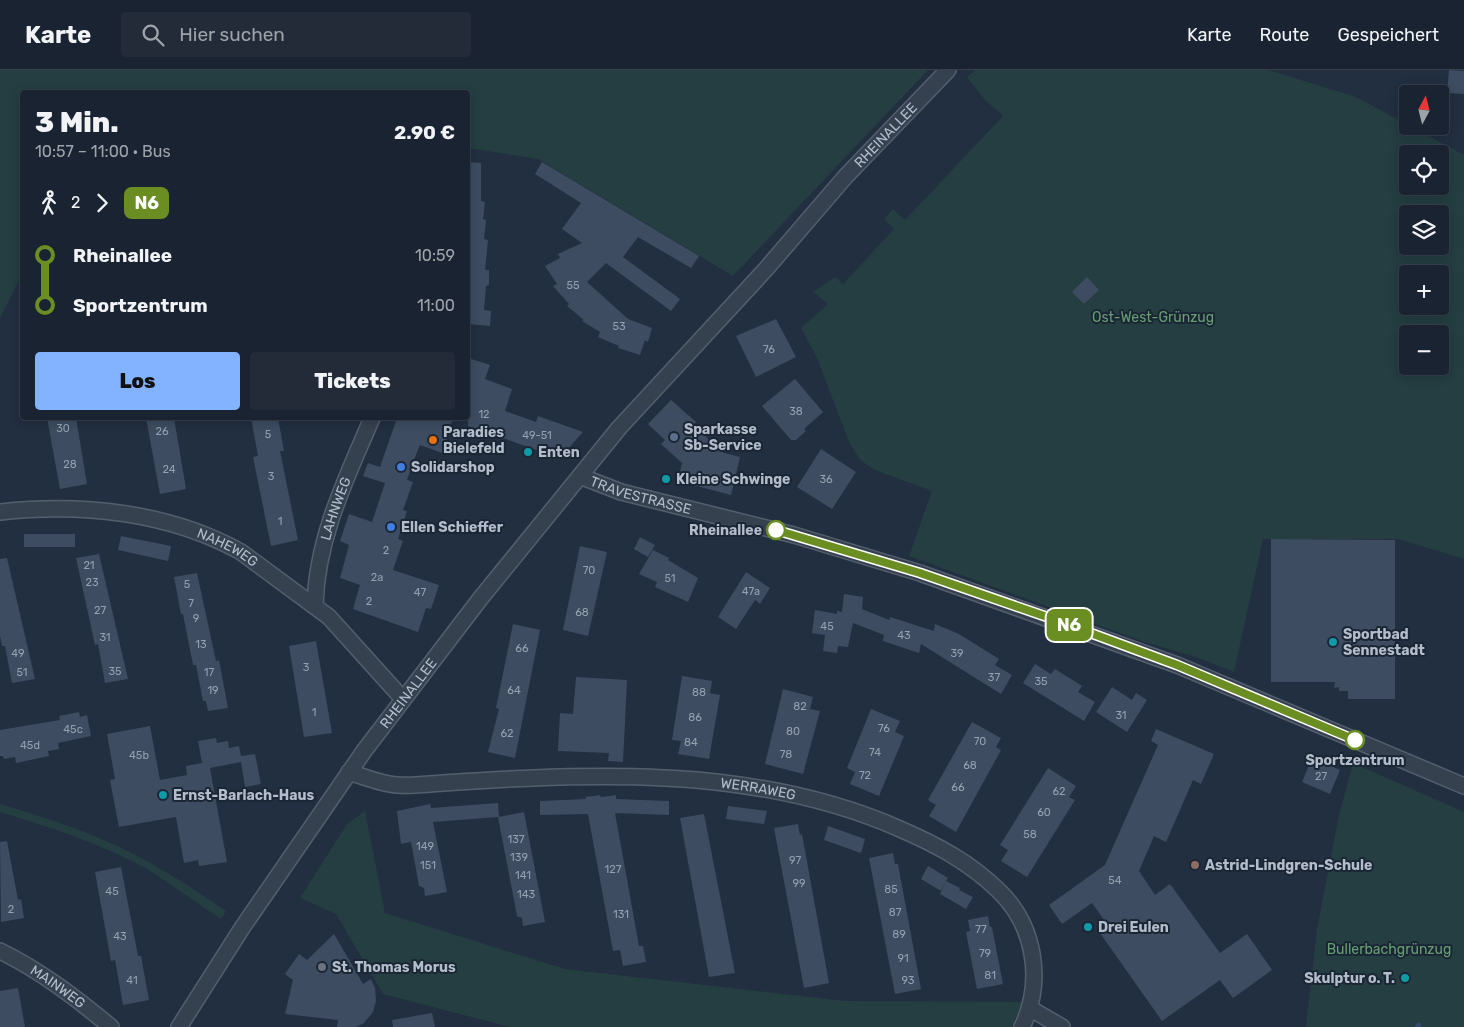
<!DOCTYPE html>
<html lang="de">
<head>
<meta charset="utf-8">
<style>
	:root { --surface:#1a2331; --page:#232b39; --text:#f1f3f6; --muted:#9fa4ab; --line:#38404d; --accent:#83b3ff }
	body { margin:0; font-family:Rubik,sans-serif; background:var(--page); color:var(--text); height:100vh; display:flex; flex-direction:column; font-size:19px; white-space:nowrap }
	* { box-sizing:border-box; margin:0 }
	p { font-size:16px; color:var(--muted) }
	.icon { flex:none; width:28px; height:28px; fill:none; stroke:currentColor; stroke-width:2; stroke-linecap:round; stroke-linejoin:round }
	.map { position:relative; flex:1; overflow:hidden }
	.sheet { position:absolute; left:20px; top:20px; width:450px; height:330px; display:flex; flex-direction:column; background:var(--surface); border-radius:5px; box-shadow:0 2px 12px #0003,0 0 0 1px var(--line) }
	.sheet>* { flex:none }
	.badge { padding:0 10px; border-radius:8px; font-size:18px; line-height:32px }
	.needle { width:32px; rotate:7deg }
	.buttons { position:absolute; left:1399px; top:15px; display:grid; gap:10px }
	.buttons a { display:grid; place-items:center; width:50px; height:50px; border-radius:5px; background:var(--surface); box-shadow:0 2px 12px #0003,0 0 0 1px var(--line); font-size:25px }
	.map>.badge { position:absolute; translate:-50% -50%; box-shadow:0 0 0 2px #fff }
	.legs { display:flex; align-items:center; gap:8px; height:55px; padding:0 15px; font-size:16px }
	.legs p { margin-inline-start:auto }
	.head { display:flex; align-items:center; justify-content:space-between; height:85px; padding:0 15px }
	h1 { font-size:28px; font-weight:800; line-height:38px }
	.primary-button { display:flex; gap:10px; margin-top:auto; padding:10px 15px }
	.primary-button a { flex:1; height:58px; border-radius:5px; background:var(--accent); color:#111; font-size:20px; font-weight:800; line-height:58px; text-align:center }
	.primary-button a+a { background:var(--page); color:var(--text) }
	ul { padding:0 15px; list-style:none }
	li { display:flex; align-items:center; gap:18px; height:50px; font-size:19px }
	li i { display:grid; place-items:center; width:8px; height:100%; margin:0 6px; background:currentColor }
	li i::after { content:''; width:12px; height:12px; margin:-6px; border:4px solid; border-radius:50%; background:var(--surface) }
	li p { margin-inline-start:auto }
	li:first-child i { background:linear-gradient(#0000 50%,currentColor 0) }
	li:last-child i { background:linear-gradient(currentColor 50%,#0000 0) }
	header { display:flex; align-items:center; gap:30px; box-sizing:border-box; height:70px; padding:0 25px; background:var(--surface); border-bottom:1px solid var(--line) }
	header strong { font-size:24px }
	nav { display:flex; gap:28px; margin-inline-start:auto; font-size:18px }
	.search { width:350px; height:45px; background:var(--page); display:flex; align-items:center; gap:12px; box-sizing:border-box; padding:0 18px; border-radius:5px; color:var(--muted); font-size:19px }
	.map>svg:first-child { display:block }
	.green { fill:#243e42; fill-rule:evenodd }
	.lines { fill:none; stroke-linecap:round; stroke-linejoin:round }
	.stream { stroke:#334a6a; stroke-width:5 }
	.building { fill:#3d4c61 }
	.street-casing { stroke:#545f6e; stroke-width:18 }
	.street { stroke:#364150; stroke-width:15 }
	.line-1-casing { stroke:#fff; stroke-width:11 }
	.line-1 { stroke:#6b8e23; stroke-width:8 }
	.service-dot { fill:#5c6f8a; stroke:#1b2635; stroke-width:2 }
	.food-dot { fill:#e8710a; stroke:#1b2635; stroke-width:2 }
	.culture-dot { fill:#0f9aa8; stroke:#1b2635; stroke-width:2 }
	.shop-dot { fill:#3f7fe0; stroke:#1b2635; stroke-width:2 }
	.stop-1-dot { fill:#fff; stroke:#6b8e23; stroke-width:2.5 }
	.education-dot { fill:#8d6e63; stroke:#1b2635; stroke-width:2 }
	.worship-dot { fill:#6b7280; stroke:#1b2635; stroke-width:2 }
	.labels { text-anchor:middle; stroke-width:4; stroke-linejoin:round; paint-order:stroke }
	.number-label { font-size:11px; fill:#95a0b0 }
	.street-label { font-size:14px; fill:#b2bccb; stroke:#1b2635 }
	.park-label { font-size:14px; fill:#679f73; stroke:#1b2635 }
	.poi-label { font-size:14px; font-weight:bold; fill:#b2bccb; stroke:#1b2635; text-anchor:start }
	.stop-label { font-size:14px; font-weight:bold; fill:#b2bccb; stroke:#1b2635; text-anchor:end }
</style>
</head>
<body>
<header>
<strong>Karte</strong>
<div class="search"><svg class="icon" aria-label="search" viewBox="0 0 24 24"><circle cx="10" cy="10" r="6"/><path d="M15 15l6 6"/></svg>Hier suchen</div>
<nav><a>Karte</a><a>Route</a><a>Gespeichert</a></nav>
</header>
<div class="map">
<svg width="1464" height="957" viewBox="0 0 1464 957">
	<rect width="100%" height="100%" fill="#222f41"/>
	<!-- green -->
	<g class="green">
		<path d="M 0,0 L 928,0 L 733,206 L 538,89 L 468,78 L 468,22 L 22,22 L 22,204 L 0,248 Z"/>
		<path d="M 975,0 L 1268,0 L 1356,27 L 1464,85 L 1464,489 L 1399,469 L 1263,469 L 1234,602 L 1199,588 L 1142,571 L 909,486 L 932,421 L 875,400 L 860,390 L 849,372 L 817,288 L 801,258 L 828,234 L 813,222 L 835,207 L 843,214 L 894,159 L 884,149 L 893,139 L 905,150 L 1003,46 L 985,30 L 967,7 ZM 1408,84 L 1440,84 L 1440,116 L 1408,116 ZM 1408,144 L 1440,144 L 1440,176 L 1408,176 ZM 1408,204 L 1440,204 L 1440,236 L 1408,236 ZM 1408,264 L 1440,264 L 1440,296 L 1408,296 Z"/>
		<path d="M 1353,693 L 1464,742 L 1464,957 L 1306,957 L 1317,859 L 1339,745 Z"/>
		<path d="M 0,734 C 52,749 105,767 152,794 C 178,808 202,825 226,841 L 221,849 C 196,833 172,814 147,799 C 102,774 50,757 0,742 Z"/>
		<path d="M 365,741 L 385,843 L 565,899 L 845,931 L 1022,932 L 1012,957 L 510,957 L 383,924 L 336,844 L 300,828 L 347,754 Z"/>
	</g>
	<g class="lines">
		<!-- stream -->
		<path class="stream" d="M 1417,957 L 1419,955"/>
	</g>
	<!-- building -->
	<g class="building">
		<path d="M 1449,0 L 1464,1 L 1464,24 L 1447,23 Z"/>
		<path d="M 468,92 L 481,93 L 481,131 L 485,132 L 483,149 L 486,150 L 484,169 L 488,170 L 485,200 L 489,200 L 489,215 L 486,216 L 484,240 L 491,241 L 490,256 L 468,254 Z"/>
		<path d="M 542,92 L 699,186 L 691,198 L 638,167 L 623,187 L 680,229 L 671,241 L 606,193 L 587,212 L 628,249 L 652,258 L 648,272 L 645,270 L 640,285 L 618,278 L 619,276 L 598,267 L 600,262 L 582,251 L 584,250 L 567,236 L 569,234 L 553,216 L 557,214 L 545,196 L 560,188 L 558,184 L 582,173 L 562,159 L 581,133 L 535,104 Z"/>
		<path d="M 1087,207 L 1099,220 L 1084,234 L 1072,222 Z"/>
		<path d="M 776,249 L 796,287 L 756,307 L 736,266 Z"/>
		<path d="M 468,288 L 490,295 L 485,309 L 512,319 L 505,341 L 536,352 L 538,346 L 583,362 L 560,388 L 468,356 Z"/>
		<path d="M 795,309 L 823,342 L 804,359 L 806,361 L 796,370 L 791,370 L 762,336 Z"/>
		<path d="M 671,330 L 696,352 L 693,355 L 724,383 L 740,387 L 731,425 L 678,411 L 682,393 L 661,374 L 665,370 L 648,354 Z"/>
		<path d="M 47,348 L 76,348 L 87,414 L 60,419 Z"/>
		<path d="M 146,348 L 174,348 L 186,419 L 160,424 Z"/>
		<path d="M 251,348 L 278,348 L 284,381 L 280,381 L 298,470 L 271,476 L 253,387 L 258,386 Z"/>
		<path d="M 397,348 L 453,348 L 442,383 L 420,375 L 417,382 L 407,410 L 413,412 L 403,440 L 407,441 L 398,469 L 403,471 L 393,500 L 439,515 L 431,539 L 426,538 L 418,562 L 353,539 L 360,515 L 340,508 L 349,475 L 340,471 L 349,444 L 372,452 L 385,413 L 363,406 L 368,393 L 380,397 Z"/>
		<path d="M 821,379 L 856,402 L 832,439 L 797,417 Z"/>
		<rect x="24" y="464" width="51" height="13"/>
		<path d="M 121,466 L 171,476 L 168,491 L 118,480 Z"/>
		<path d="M 640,467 L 655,475 L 648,487 L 634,479 Z"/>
		<path d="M 1271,469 L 1395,470 L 1395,629 L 1348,629 L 1348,621 L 1339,621 L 1339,617 L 1334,618 L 1335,612 L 1271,612 Z"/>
		<path d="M 580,476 L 607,482 L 588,566 L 563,560 Z"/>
		<path d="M 653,480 L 669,488 L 668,490 L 698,508 L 688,532 L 655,517 L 657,512 L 639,504 Z"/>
		<path d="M 99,484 L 128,609 L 105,613 L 98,574 L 95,575 L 76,488 Z"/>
		<path d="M 7,488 L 35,609 L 12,613 L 5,576 L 2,576 L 0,566 L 0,489 Z"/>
		<path d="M 746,502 L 770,518 L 760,534 L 755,530 L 736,559 L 718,547 Z"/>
		<path d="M 197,503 L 216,591 L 219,590 L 228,638 L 208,641 L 206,631 L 203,631 L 196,595 L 193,595 L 183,544 L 181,544 L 174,507 Z"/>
		<path d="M 844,524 L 863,527 L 862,539 L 889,550 L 890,547 L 934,561 L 935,554 L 959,564 L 999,589 L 995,595 L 1012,605 L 1001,624 L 921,574 L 919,583 L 883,571 L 884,565 L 853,553 L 848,577 L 838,576 L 837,583 L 823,581 L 825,565 L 812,563 L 815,540 L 837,544 L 837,541 L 842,542 Z"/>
		<path d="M 513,554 L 540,560 L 515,688 L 488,682 L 499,639 L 496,638 Z"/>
		<path d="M 316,571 L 332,663 L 304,667 L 289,576 Z"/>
		<path d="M 1035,594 L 1051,604 L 1055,599 L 1082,616 L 1078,622 L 1095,632 L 1084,651 L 1023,613 Z"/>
		<path d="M 682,606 L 712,611 L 710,623 L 720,625 L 709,689 L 678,684 L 681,671 L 672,670 Z"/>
		<path d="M 576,607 L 627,610 L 623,692 L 608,691 L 609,683 L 558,681 L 560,643 L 573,644 Z"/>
		<path d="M 1112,617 L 1132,630 L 1136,623 L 1147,630 L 1127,662 L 1096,642 Z"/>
		<path d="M 783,619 L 813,627 L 810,639 L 820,641 L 803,704 L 765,694 Z"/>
		<path d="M 871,639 L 900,651 L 895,662 L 904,666 L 879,726 L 850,714 L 855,702 L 847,698 Z"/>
		<path d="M 79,642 L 80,647 L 87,645 L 91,666 L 58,673 L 59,679 L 48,681 L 49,686 L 16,693 L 15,687 L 4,689 L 3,686 L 0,686 L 0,660 L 60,650 L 59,646 Z"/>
		<path d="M 972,652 L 1001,668 L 996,677 L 1001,680 L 956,762 L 929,746 L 936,735 L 928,730 Z"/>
		<path d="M 150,656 L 160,710 L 187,705 L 186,696 L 202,693 L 198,671 L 216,668 L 217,673 L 228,671 L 229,678 L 239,676 L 241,686 L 255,684 L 261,714 L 245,717 L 241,692 L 210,698 L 227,792 L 199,796 L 198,790 L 184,793 L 176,747 L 119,757 L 110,710 L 115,709 L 107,664 Z"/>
		<path d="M 1156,659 L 1214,684 L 1201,714 L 1193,710 L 1166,772 L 1154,766 L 1139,801 L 1155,825 L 1170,814 L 1220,883 L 1247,864 L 1272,900 L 1233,928 L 1220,910 L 1162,951 L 1100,863 L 1109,857 L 1092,833 L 1062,854 L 1049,835 L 1105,795 L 1158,675 L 1151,671 Z"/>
		<path d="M 1312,688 L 1340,700 L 1330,724 L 1302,712 Z"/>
		<path d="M 1048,698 L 1076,716 L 1069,727 L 1075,730 L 1027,807 L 1001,791 L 1008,780 L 1000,775 Z"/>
		<path d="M 600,725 L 601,727 L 616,725 L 616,729 L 669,731 L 669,745 L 615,743 L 639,876 L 643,876 L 646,892 L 623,896 L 620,880 L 613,881 L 588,744 L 540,745 L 540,731 L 586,729 L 585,727 Z"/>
		<path d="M 498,733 L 499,747 L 524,742 L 545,852 L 523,856 L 522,848 L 517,846 L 498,747 L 433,752 L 447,822 L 425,826 L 424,818 L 419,816 L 411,772 L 401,774 L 397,741 L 430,734 L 431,738 Z"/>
		<path d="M 728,736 L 767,741 L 764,754 L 726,749 Z"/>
		<path d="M 704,744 L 735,903 L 709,907 L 680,748 Z"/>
		<path d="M 798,754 L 800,765 L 802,764 L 829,913 L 804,918 L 774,758 Z"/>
		<path d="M 828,756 L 865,769 L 861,783 L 824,770 Z"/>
		<path d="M 7,771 L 18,830 L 21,829 L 24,848 L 1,852 L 0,772 Z"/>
		<path d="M 893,783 L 895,794 L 898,794 L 921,919 L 895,924 L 869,788 Z"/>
		<path d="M 928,796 L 948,808 L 946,811 L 960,818 L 955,828 L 959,820 L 973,827 L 966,839 L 940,824 L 946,812 L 941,821 L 921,809 Z"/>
		<path d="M 121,797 L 138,886 L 141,886 L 149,930 L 123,935 L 115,890 L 111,891 L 95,802 Z"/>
		<path d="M 988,846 L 990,857 L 992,857 L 1003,914 L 977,919 L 966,862 L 970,861 L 968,850 Z"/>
		<path d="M 334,864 L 363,914 L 371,909 L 375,918 L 376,931 L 373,942 L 364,953 L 356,957 L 337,957 L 338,950 L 285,944 L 293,910 L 285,904 L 299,884 L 307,890 Z"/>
		<path d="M 18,918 L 25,957 L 0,957 L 0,921 Z"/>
		<path d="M 432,943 L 435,957 L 393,957 L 392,950 Z"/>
	</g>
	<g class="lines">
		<!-- street casing -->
		<g class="street-casing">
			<g id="street">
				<path id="s1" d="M 580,406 L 621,422 L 794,465 L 920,503 L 1177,595 L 1464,716"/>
				<path id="s2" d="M 0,442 C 82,433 169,442 241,482 L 329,547 L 402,628"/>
				<path id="s3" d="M 315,535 C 317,467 346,409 372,348"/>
				<path id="s4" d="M 349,702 C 365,707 381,714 397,715 C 412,716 427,714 443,713 C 473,711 503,709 534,708 C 658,703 784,708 900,759 C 937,775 969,792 998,820 C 1035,855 1044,911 1022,957"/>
				<path id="s5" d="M 0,881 C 41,901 76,928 111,957"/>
				<path d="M 1031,939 L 1062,957"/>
				<path id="s6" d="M 179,957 L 242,858 L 364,681 L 480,529 L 619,358 L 766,199 L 846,106 L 948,0"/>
			</g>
		</g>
		<!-- street -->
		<use href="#street" class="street"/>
	</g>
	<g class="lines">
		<!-- line-1 casing -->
		<g class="line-1-casing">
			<path id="line-1" d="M 776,460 L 920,503 L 1050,548 L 1177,595 L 1355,670"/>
		</g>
		<!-- line-1 -->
		<use href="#line-1" class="line-1"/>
	</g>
	<!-- markers -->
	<circle class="service-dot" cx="674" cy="367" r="5"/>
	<circle class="food-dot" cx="433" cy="370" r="5"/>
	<g class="culture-dot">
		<circle cx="528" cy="382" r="5"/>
		<circle cx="666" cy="409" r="5"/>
		<circle cx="1333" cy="572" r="5"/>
		<circle cx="163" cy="725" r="5"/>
		<circle cx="1088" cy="857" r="5"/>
		<circle cx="1405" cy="908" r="5"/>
	</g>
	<g class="shop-dot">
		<circle cx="401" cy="397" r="5"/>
		<circle cx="391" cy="457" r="5"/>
	</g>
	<g class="stop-1-dot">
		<circle cx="776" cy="460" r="9"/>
		<circle cx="1355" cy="670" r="9"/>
	</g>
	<circle class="education-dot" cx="1195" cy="795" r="5"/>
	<circle class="worship-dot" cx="322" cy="897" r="5"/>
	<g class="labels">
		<!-- number labels -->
		<g class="number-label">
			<text x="573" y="219">55</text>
			<text x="619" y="260">53</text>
			<text x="769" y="283">76</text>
			<text x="796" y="345">38</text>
			<text x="484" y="348">12</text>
			<text x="63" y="362">30</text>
			<text x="162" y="365">26</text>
			<text x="268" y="368">5</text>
			<text x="537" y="369">49-51</text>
			<text x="70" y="398">28</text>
			<text x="169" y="403">24</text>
			<text x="271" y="410">3</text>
			<text x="826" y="413">36</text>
			<text x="280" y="455">1</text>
			<text x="386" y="484">2</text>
			<text x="89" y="499">21</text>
			<text x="589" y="504">70</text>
			<text x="377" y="511">2a</text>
			<text x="670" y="512">51</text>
			<text x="92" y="516">23</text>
			<text x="187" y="518">5</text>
			<text x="751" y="525">47a</text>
			<text x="420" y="526">47</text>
			<text x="369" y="535">2</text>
			<text x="191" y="537">7</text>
			<text x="100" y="544">27</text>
			<text x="582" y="546">68</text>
			<text x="196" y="552">9</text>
			<text x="827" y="560">45</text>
			<text x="904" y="569">43</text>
			<text x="105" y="571">31</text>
			<text x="201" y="578">13</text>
			<text x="522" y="582">66</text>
			<text x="18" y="587">49</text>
			<text x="957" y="587">39</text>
			<text x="306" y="601">3</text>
			<text x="115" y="605">35</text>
			<text x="22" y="606">51</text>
			<text x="209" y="606">17</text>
			<text x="994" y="611">37</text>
			<text x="1041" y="615">35</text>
			<text x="213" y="624">19</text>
			<text x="514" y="624">64</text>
			<text x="699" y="626">88</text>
			<text x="800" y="640">82</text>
			<text x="314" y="646">1</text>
			<text x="1121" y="649">31</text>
			<text x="695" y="651">86</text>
			<text x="884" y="662">76</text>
			<text x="73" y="663">45c</text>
			<text x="793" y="665">80</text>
			<text x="507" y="667">62</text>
			<text x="980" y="675">70</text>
			<text x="691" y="676">84</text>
			<text x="30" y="679">45d</text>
			<text x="875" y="686">74</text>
			<text x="786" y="688">78</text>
			<text x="139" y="689">45b</text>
			<text x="970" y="699">68</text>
			<text x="865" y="709">72</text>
			<text x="1321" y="710">27</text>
			<text x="958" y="721">66</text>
			<text x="1059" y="725">62</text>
			<text x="1044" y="746">60</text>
			<text x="1030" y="768">58</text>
			<text x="516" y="773">137</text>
			<text x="425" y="780">149</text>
			<text x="519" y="791">139</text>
			<text x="795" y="794">97</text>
			<text x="428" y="799">151</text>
			<text x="613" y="803">127</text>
			<text x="523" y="809">141</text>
			<text x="1115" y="814">54</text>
			<text x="799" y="817">99</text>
			<text x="891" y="823">85</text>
			<text x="112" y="825">45</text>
			<text x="526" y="828">143</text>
			<text x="11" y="843">2</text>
			<text x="895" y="846">87</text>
			<text x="621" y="848">131</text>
			<text x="981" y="863">77</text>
			<text x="899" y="868">89</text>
			<text x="120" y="870">43</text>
			<text x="985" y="887">79</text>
			<text x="903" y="892">91</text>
			<text x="990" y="909">81</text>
			<text x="132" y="914">41</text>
			<text x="908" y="914">93</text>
		</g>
		<!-- street labels -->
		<g class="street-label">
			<text dy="5" stroke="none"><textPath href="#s6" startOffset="1140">RHEINALLEE</textPath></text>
			<text dy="5" stroke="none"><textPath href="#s1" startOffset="64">TRAVESTRASSE</textPath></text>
			<text dy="5" stroke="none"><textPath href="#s3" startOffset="99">LAHNWEG</textPath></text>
			<text dy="5" stroke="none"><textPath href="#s2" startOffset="234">NAHEWEG</textPath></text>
			<text dy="5" stroke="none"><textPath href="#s6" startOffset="405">RHEINALLEE</textPath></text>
			<text dy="5" stroke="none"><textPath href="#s4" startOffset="412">WERRAWEG</textPath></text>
			<text dy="5" stroke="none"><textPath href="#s5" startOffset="68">MAINWEG</textPath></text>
		</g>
		<!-- park labels -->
		<g class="park-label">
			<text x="1153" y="252">Ost-West-Grünzug</text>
			<text x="1389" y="884">Bullerbachgrünzug</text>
		</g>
		<!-- poi labels -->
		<g class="poi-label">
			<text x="684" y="364">Sparkasse<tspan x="684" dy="16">Sb-Service</tspan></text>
			<text x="443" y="367">Paradies<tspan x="443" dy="16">Bielefeld</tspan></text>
			<text x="538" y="387">Enten</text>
			<text x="411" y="402">Solidarshop</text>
			<text x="676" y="414">Kleine Schwinge</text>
			<text x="401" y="462">Ellen Schieffer</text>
			<text x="1343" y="569">Sportbad<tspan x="1343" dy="16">Sennestadt</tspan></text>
			<text x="173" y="730">Ernst-Barlach-Haus</text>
			<text x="1205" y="800">Astrid-Lindgren-Schule</text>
			<text x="1098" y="862">Drei Eulen</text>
			<text x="332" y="902">St. Thomas Morus</text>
			<text x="1395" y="913" text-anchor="end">Skulptur o. T.</text>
		</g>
		<!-- stop labels -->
		<g class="stop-label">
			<text x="762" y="465">Rheinallee</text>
			<text x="1355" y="695" text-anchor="middle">Sportzentrum</text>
		</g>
	</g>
</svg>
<div class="buttons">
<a><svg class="needle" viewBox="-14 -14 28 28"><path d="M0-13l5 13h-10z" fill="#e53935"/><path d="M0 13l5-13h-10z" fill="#9fa4ab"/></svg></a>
<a><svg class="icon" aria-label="locate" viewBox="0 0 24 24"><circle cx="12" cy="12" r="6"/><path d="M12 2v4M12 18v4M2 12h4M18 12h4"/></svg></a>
<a><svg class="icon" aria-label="layers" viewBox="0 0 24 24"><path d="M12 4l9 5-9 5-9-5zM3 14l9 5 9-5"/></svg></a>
<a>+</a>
<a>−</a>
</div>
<b class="badge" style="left:1069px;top:555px;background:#6b8e23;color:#fff">N6</b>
<section class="sheet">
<div class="head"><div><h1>3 Min.</h1><p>10:57 – 11:00 · Bus</p></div><b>2.90 €</b></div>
<div class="legs"><svg class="icon" aria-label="walk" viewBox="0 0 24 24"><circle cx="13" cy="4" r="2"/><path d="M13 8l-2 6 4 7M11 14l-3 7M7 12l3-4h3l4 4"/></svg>2<svg class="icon" aria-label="forward" viewBox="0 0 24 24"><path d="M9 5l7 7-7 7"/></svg><b class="badge" style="background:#6b8e23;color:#fff">N6</b></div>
<ul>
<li><i style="color:#6b8e23"></i><b>Rheinallee</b><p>10:59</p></li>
<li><i style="color:#6b8e23"></i><b>Sportzentrum</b><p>11:00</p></li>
</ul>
<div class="primary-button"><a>Los</a><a>Tickets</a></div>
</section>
</div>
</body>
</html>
